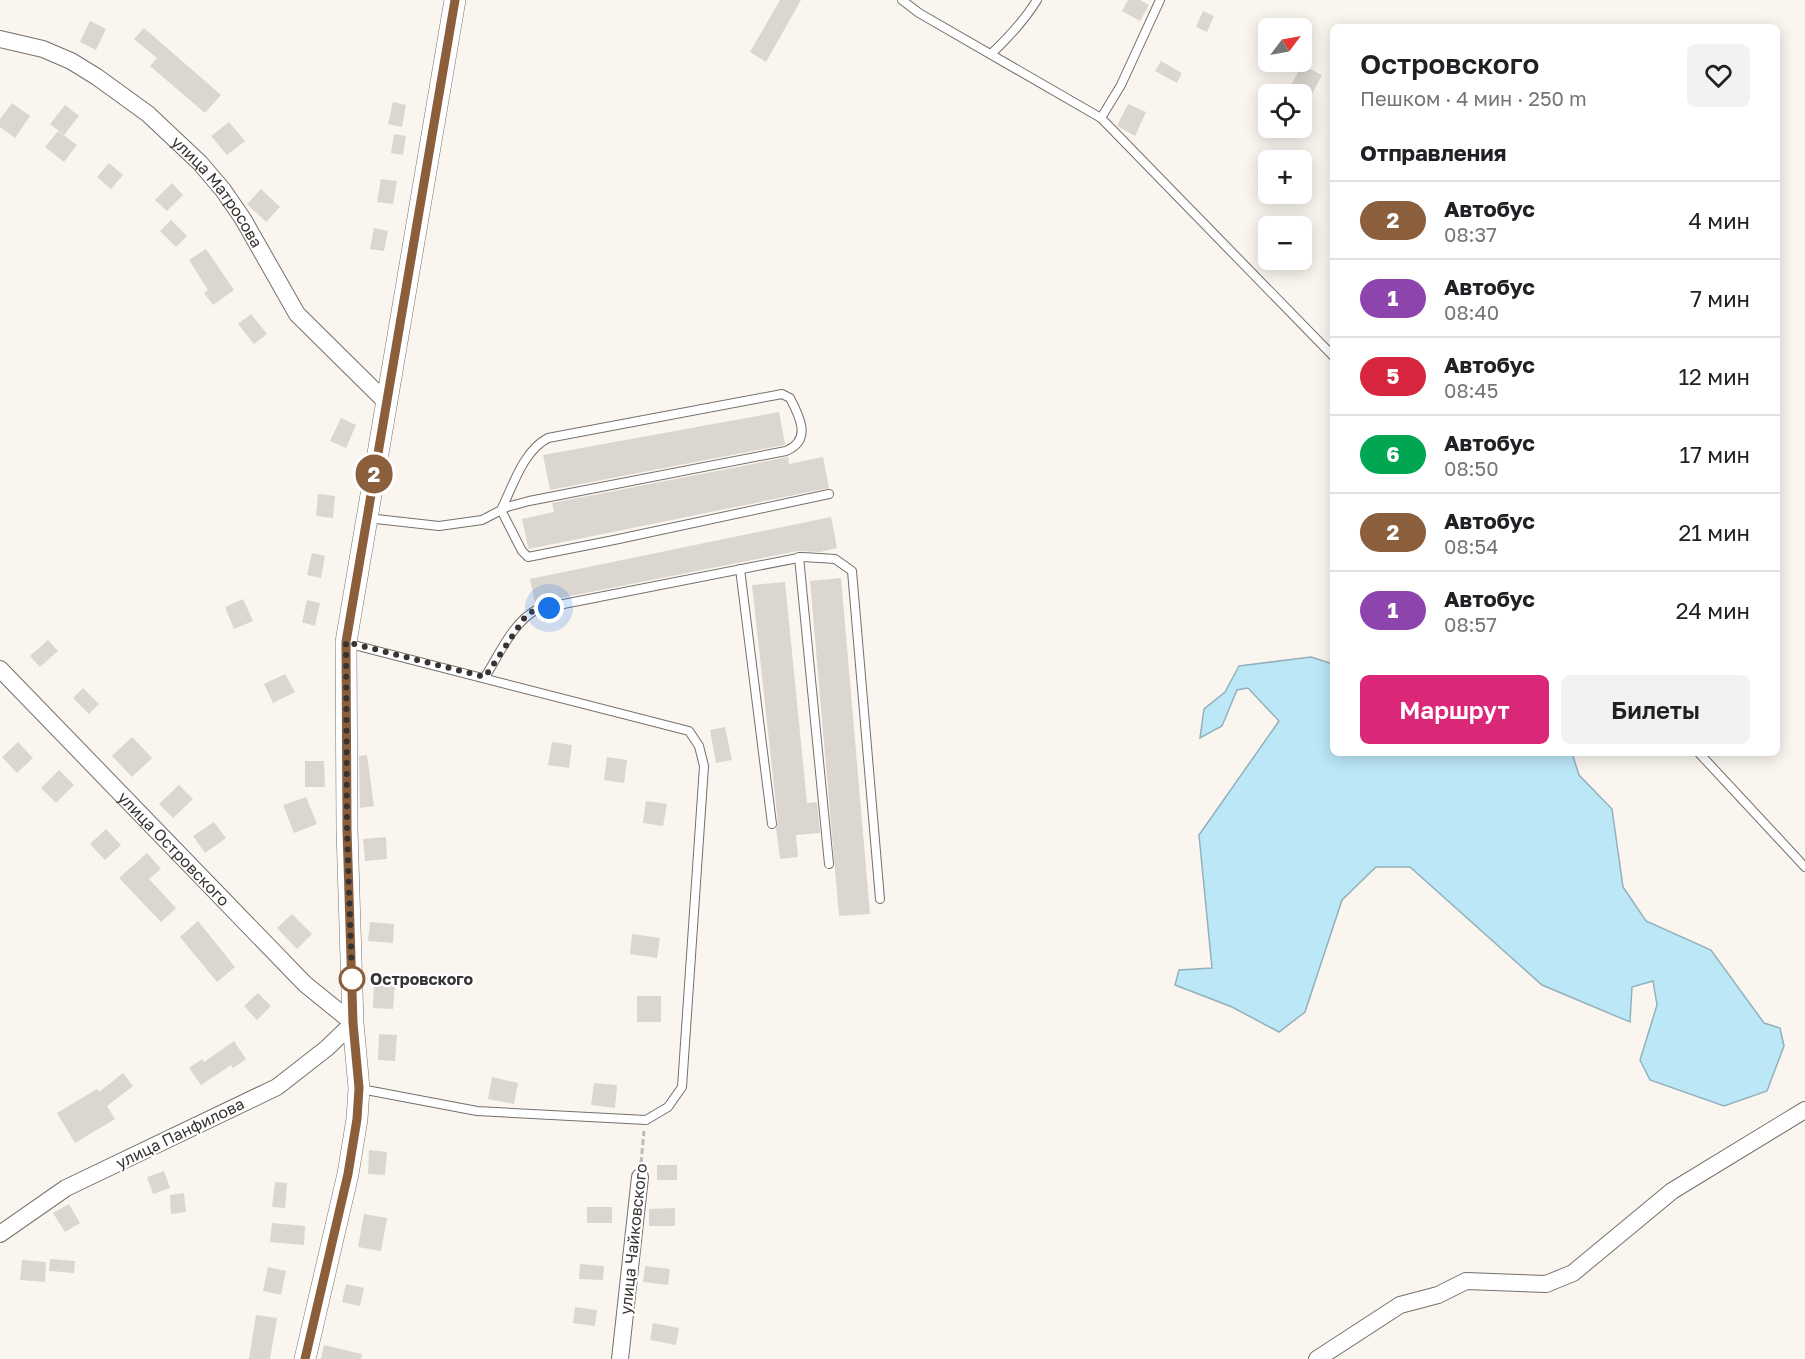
<!DOCTYPE html>
<html lang="ru">
<head>
<meta charset="utf-8">
<style>
	:root { --surface:#fff; --page:#f2f2f2; --text:#202124; --muted:#757577; --line:#e0e0e0; --accent:#db2777 }
	body { margin:0; font-family:"Golos Text",sans-serif; background:var(--page); color:var(--text); height:100vh; display:flex; flex-direction:column; font-size:22px; white-space:nowrap }
	* { box-sizing:border-box; margin:0 }
	p { font-size:20px; color:var(--muted) }
	.icon { flex:none; width:33px; height:33px; fill:none; stroke:currentColor; stroke-width:2; stroke-linecap:round; stroke-linejoin:round }
	.map { position:relative; flex:1; overflow:hidden }
	.drawer { position:absolute; left:1330px; top:24px; width:450px; height:732px; display:flex; flex-direction:column; background:var(--surface); border-radius:9px; box-shadow:0 3px 15px #0003 }
	.drawer>* { flex:none }
	.badge { padding:0 12px; border-radius:20px; font-size:21px; line-height:39px }
	.needle { width:39px; rotate:58deg }
	.tools { position:absolute; left:1258px; top:18px; display:grid; gap:12px }
	.tools a { display:grid; place-items:center; width:54px; height:54px; border-radius:9px; background:var(--surface); box-shadow:0 3px 15px #0003; font-size:30px }
	.you { position:absolute; width:30px; height:30px; margin:-15px; border:4px solid #fff; border-radius:50%; background:#1a73e8; box-shadow:0 0 0 9px #1a73e833 }
	.map>.badge { position:absolute; translate:-50% -50%; box-shadow:0 0 0 3px #fff }
	h2 { padding:0 30px; font-size:22px; line-height:54px }
	.round { display:grid; place-items:center; flex:none; width:63px; height:63px; border-radius:9px; background:var(--page) }
	.summary { display:flex; align-items:center; justify-content:space-between; height:102px; padding:0 30px }
	h1 { font-size:28px; font-weight:600; line-height:45px }
	.button { display:flex; gap:12px; margin-top:auto; padding:12px 30px }
	.button a { flex:1; height:69px; border-radius:9px; background:var(--accent); color:#fff; font-size:24px; font-weight:600; line-height:69px; text-align:center }
	.button a+a { background:var(--page); color:var(--text) }
	ul { padding:0; list-style:none }
	li { display:flex; align-items:center; gap:18px; height:78px; padding:0 30px; border-top:2px solid var(--line) }
	li div { flex:1 }
	li b { display:block; font-size:22px }
	li em { font-style:normal }
	li .badge { min-width:66px; font-weight:700; text-align:center }
	.map>svg:first-child { display:block }
	.water { fill:#bbe7f7; stroke:#93b1bc; stroke-width:1.5 }
	.building { fill:#dbd6d0 }
	.lines { fill:none; stroke-linecap:round; stroke-linejoin:round }
	.service-casing { stroke:#75706b; stroke-width:10 }
	.minor-casing { stroke:#75706b; stroke-width:18 }
	.tertiary-casing { stroke:#75706b; stroke-width:22 }
	.path { stroke:#bebab5; stroke-width:3; stroke-dasharray:6 3; stroke-linecap:butt }
	.service { stroke:#fff; stroke-width:8 }
	.minor { stroke:#fff; stroke-width:16 }
	.tertiary { stroke:#fff; stroke-width:21 }
	.line-casing { stroke:#fff; stroke-width:14 }
	.line { stroke:#8b5e3c; stroke-width:9 }
	.walk { stroke:#363432; stroke-width:6; stroke-dasharray:0 10.8 }
	.stop-dot { fill:#fff; stroke:#8b5e3c; stroke-width:3 }
	.labels { text-anchor:middle; stroke-width:4.5; stroke-linejoin:round; paint-order:stroke }
	.street-label { font-size:16px; fill:#363432; stroke:#fff }
	.stop-label { font-size:16px; font-weight:bold; fill:#363432; stroke:#fff; text-anchor:start }
</style>
</head>
<body>
<div class="map">
<svg width="1805" height="1359" viewBox="0 0 1805 1359">
	<rect width="100%" height="100%" fill="#faf5ef"/>
	<!-- water -->
	<path class="water" d="M 1311,657 L 1333,664 L 1334,753 L 1572,753 L 1579,775 L 1612,809 L 1623,887 L 1646,921 L 1711,950 L 1764,1023 L 1780,1028 L 1784,1046 L 1767,1091 L 1724,1106 L 1650,1080 L 1640,1060 L 1657,1005 L 1653,981 L 1632,987 L 1630,1022 L 1542,985 L 1410,867 L 1376,867 L 1342,900 L 1305,1012 L 1279,1032 L 1232,1007 L 1175,985 L 1179,970 L 1212,968 L 1199,835 L 1279,721 L 1248,688 L 1237,690 L 1222,726 L 1200,738 L 1204,709 L 1225,692 L 1239,666 Z"/>
	<!-- building -->
	<g class="building">
		<path d="M 780,0 L 801,0 L 766,62 L 750,52 Z"/>
		<path d="M 1128,0 L 1140,0 L 1149,5 L 1140,21 L 1122,11 Z"/>
		<path d="M 1203,11 L 1214,16 L 1207,32 L 1196,27 Z"/>
		<path d="M 90,21 L 106,29 L 96,50 L 80,42 Z"/>
		<path d="M 144,28 L 221,95 L 205,113 L 150,66 L 157,58 L 134,39 Z"/>
		<path d="M 1161,61 L 1182,73 L 1177,83 L 1155,71 Z"/>
		<path d="M 1302,65 L 1322,75 L 1302,113 L 1302,94 L 1286,94 Z"/>
		<path d="M 393,102 L 406,105 L 402,127 L 388,124 Z"/>
		<path d="M 12,103 L 30,116 L 15,138 L 0,127 L 0,119 Z"/>
		<path d="M 1128,104 L 1146,112 L 1135,136 L 1117,126 Z"/>
		<path d="M 65,105 L 79,116 L 64,135 L 50,124 Z"/>
		<path d="M 229,122 L 245,141 L 227,155 L 211,136 Z"/>
		<path d="M 58,131 L 77,145 L 64,162 L 45,147 Z"/>
		<path d="M 394,134 L 406,136 L 403,155 L 391,153 Z"/>
		<path d="M 109,163 L 123,175 L 111,189 L 97,177 Z"/>
		<path d="M 381,179 L 397,181 L 393,204 L 377,202 Z"/>
		<path d="M 172,183 L 183,195 L 167,211 L 155,200 Z"/>
		<path d="M 261,189 L 280,207 L 266,222 L 247,204 Z"/>
		<path d="M 171,220 L 187,236 L 176,247 L 160,231 Z"/>
		<path d="M 374,228 L 388,231 L 384,251 L 370,249 Z"/>
		<path d="M 206,249 L 234,290 L 213,305 L 204,293 L 208,290 L 189,260 Z"/>
		<path d="M 251,314 L 267,334 L 254,344 L 238,324 Z"/>
		<path d="M 779,412 L 785,444 L 784,445 L 550,490 L 543,455 Z"/>
		<path d="M 341,418 L 356,425 L 346,448 L 330,441 Z"/>
		<path d="M 788,457 L 789,464 L 823,457 L 829,488 L 529,549 L 528,547 L 522,519 L 554,512 L 552,503 Z"/>
		<path d="M 318,494 L 335,496 L 333,518 L 316,516 Z"/>
		<path d="M 831,517 L 837,548 L 820,552 L 798,551 L 535,603 L 530,579 Z"/>
		<path d="M 312,553 L 325,556 L 321,578 L 307,575 Z"/>
		<path d="M 841,578 L 870,914 L 839,916 L 810,581 Z"/>
		<path d="M 785,582 L 807,803 L 817,802 L 820,833 L 796,835 L 798,857 L 780,859 L 776,828 L 778,823 L 752,585 Z"/>
		<path d="M 243,599 L 253,621 L 234,629 L 225,607 Z"/>
		<path d="M 307,600 L 320,603 L 315,626 L 302,622 Z"/>
		<path d="M 48,640 L 58,651 L 40,667 L 30,656 Z"/>
		<path d="M 285,674 L 295,692 L 273,703 L 264,684 Z"/>
		<path d="M 83,688 L 99,704 L 89,714 L 73,698 Z"/>
		<path d="M 725,727 L 732,760 L 716,763 L 710,730 Z"/>
		<path d="M 132,737 L 152,758 L 132,777 L 112,756 Z"/>
		<path d="M 18,742 L 33,758 L 17,773 L 2,757 Z"/>
		<path d="M 552,742 L 572,745 L 569,768 L 548,765 Z"/>
		<path d="M 367,755 L 374,806 L 360,808 L 359,756 Z"/>
		<path d="M 607,757 L 627,760 L 624,783 L 604,780 Z"/>
		<path d="M 305,761 L 324,761 L 325,787 L 305,787 Z"/>
		<path d="M 59,770 L 74,785 L 56,803 L 41,788 Z"/>
		<path d="M 179,785 L 193,799 L 173,818 L 159,804 Z"/>
		<path d="M 306,797 L 317,824 L 294,833 L 283,805 Z"/>
		<path d="M 646,801 L 667,804 L 663,826 L 643,823 Z"/>
		<path d="M 214,822 L 226,838 L 205,853 L 193,836 Z"/>
		<path d="M 106,829 L 121,845 L 105,860 L 90,844 Z"/>
		<path d="M 386,837 L 387,859 L 365,861 L 363,839 Z"/>
		<path d="M 147,853 L 161,869 L 149,879 L 176,908 L 161,922 L 119,878 Z"/>
		<path d="M 292,914 L 312,934 L 297,949 L 277,928 Z"/>
		<path d="M 198,921 L 235,967 L 217,982 L 180,937 Z"/>
		<path d="M 370,922 L 394,924 L 393,943 L 368,941 Z"/>
		<path d="M 632,934 L 660,938 L 657,958 L 630,954 Z"/>
		<path d="M 374,982 L 395,983 L 393,1009 L 373,1008 Z"/>
		<path d="M 258,993 L 271,1006 L 257,1020 L 244,1006 Z"/>
		<rect x="637" y="996" width="24" height="26"/>
		<path d="M 379,1034 L 397,1035 L 395,1061 L 378,1060 Z"/>
		<path d="M 234,1041 L 246,1059 L 233,1068 L 231,1065 L 201,1085 L 189,1068 L 202,1059 L 204,1062 Z"/>
		<path d="M 123,1073 L 133,1086 L 107,1106 L 115,1119 L 75,1143 L 57,1113 L 97,1089 L 99,1092 Z"/>
		<path d="M 492,1077 L 518,1083 L 514,1104 L 488,1099 Z"/>
		<path d="M 594,1083 L 617,1085 L 615,1108 L 591,1105 Z"/>
		<path d="M 369,1150 L 387,1152 L 385,1175 L 368,1174 Z"/>
		<rect x="657" y="1165" width="20" height="15"/>
		<path d="M 164,1171 L 170,1188 L 153,1194 L 147,1177 Z"/>
		<path d="M 275,1182 L 287,1183 L 285,1208 L 272,1207 Z"/>
		<path d="M 184,1193 L 186,1212 L 171,1214 L 170,1195 Z"/>
		<path d="M 69,1204 L 80,1223 L 65,1232 L 53,1213 Z"/>
		<rect x="587" y="1207" width="25" height="16"/>
		<path d="M 675,1208 L 675,1226 L 649,1226 L 649,1209 Z"/>
		<path d="M 364,1214 L 387,1218 L 381,1251 L 358,1247 Z"/>
		<path d="M 272,1223 L 305,1226 L 304,1245 L 270,1242 Z"/>
		<path d="M 50,1259 L 75,1261 L 74,1273 L 49,1271 Z"/>
		<path d="M 22,1260 L 46,1262 L 45,1282 L 20,1280 Z"/>
		<path d="M 580,1264 L 604,1266 L 603,1280 L 579,1279 Z"/>
		<path d="M 645,1266 L 670,1269 L 668,1285 L 643,1282 Z"/>
		<path d="M 268,1267 L 286,1271 L 281,1295 L 263,1291 Z"/>
		<path d="M 346,1284 L 364,1288 L 360,1306 L 342,1302 Z"/>
		<path d="M 575,1307 L 597,1310 L 595,1326 L 573,1323 Z"/>
		<path d="M 256,1315 L 277,1318 L 270,1359 L 249,1359 Z"/>
		<path d="M 653,1323 L 679,1328 L 676,1345 L 650,1340 Z"/>
		<path d="M 324,1345 L 362,1354 L 361,1359 L 321,1359 Z"/>
	</g>
	<g class="lines">
		<!-- service casing -->
		<g class="service-casing">
			<g id="service">
				<path d="M 902,0 L 919,13 L 1101,118 L 1334,357"/>
				<path d="M 991,54 C 1009,37 1024,21 1037,0"/>
				<path d="M 1101,118 L 1121,85 L 1160,0"/>
				<path d="M 367,518 L 439,526 L 482,520 L 507,507 L 529,501 L 786,451 C 812,440 800,417 790,398 L 782,394 L 548,438 C 523,451 513,486 501,510 L 522,551 L 528,557 L 614,540 L 829,494"/>
				<path d="M 799,557 L 829,864"/>
				<path d="M 740,569 L 772,824"/>
				<path d="M 346,643 L 689,731 L 699,746 L 704,766 L 682,1087 L 668,1107 L 646,1120 L 477,1111 L 361,1089"/>
				<path d="M 485,677 C 499,655 513,621 538,609 L 803,557 L 835,559 L 852,571 L 880,899"/>
				<path d="M 1699,753 L 1805,867"/>
			</g>
		</g>
		<!-- minor casing -->
		<g class="minor-casing">
			<g id="minor">
				<path id="s1" d="M 0,39 L 43,49 L 71,61 L 97,77 L 148,114 L 200,163 L 223,190 L 243,219 L 297,314 L 386,402"/>
				<path id="s2" d="M 0,669 L 305,984 L 353,1023 L 327,1048 L 277,1087 L 66,1188 L 0,1234"/>
				<path d="M 620,1359 L 640,1177"/>
				<path d="M 1317,1359 L 1400,1305 L 1438,1295 L 1466,1281 L 1546,1284 L 1573,1273 L 1672,1191 L 1805,1110"/>
			</g>
		</g>
		<!-- tertiary casing -->
		<g class="tertiary-casing">
			<path id="tertiary" d="M 305,1359 L 348,1174 L 357,1119 L 359,1088 L 353,1023 L 347,830 L 346,642 L 455,0"/>
		</g>
		<!-- path -->
		<path class="path" d="M 641,1163 L 644,1131"/>
		<!-- service -->
		<use href="#service" class="service"/>
		<!-- minor -->
		<use href="#minor" class="minor"/>
		<!-- tertiary -->
		<use href="#tertiary" class="tertiary"/>
	</g>
	<g class="lines">
		<!-- line casing -->
		<g class="line-casing">
			<path id="line" d="M 305,1359 L 348,1174 L 357,1119 L 359,1088 L 353,1023 L 347,830 L 346,642 L 455,0"/>
		</g>
		<!-- line -->
		<use href="#line" class="line"/>
		<!-- walk -->
		<path class="walk" d="M 352,979 L 347,830 L 346,642 L 485,677 L 527,614 L 538,609 L 549,608"/>
	</g>
	<!-- markers -->
	<circle class="stop-dot" cx="352" cy="979" r="12"/>
	<g class="labels">
		<!-- street labels -->
		<g class="street-label">
			<text dy="6" stroke="none"><textPath href="#s1" startOffset="273">улица Матросова</textPath></text>
			<text dy="6" stroke="none"><textPath href="#s2" startOffset="250">улица Островского</textPath></text>
			<text transform="translate(180 1133) rotate(-26)" y="6">улица Панфилова</text>
			<text transform="translate(633 1239) rotate(-84)" y="6">улица Чайковского</text>
		</g>
		<!-- stop labels -->
		<g class="stop-label">
			<text x="370" y="985">Островского</text>
		</g>
	</g>
</svg>
<div class="tools">
<a><svg class="needle" viewBox="-14 -14 28 28"><path d="M0-13l5 13h-10z" fill="#e53935"/><path d="M0 13l5-13h-10z" fill="#757577"/></svg></a>
<a><svg class="icon" aria-label="locate" viewBox="0 0 24 24"><circle cx="12" cy="12" r="6"/><path d="M12 2v4M12 18v4M2 12h4M18 12h4"/></svg></a>
<a>+</a>
<a>−</a>
</div>
<div class="you" style="left:549px;top:608px"></div>
<b class="badge" style="left:374px;top:474px;background:#8b5e3c;color:#fff">2</b>
<section class="drawer">
<div class="summary"><div><h1>Островского</h1><p>Пешком · 4 мин · 250 m</p></div><a class="round"><svg class="icon" aria-label="heart" viewBox="0 0 24 24"><path d="M12 20l-8-8c-3-5 5-10 8-4 3-6 11-1 8 4z"/></svg></a></div>
<h2>Отправления</h2>
<ul>
<li><span class="badge" style="background:#8b5e3c;color:#fff">2</span><div><b>Автобус</b><p>08:37</p></div><em>4 мин</em></li>
<li><span class="badge" style="background:#8e44ad;color:#fff">1</span><div><b>Автобус</b><p>08:40</p></div><em>7 мин</em></li>
<li><span class="badge" style="background:#d7263d;color:#fff">5</span><div><b>Автобус</b><p>08:45</p></div><em>12 мин</em></li>
<li><span class="badge" style="background:#00a651;color:#fff">6</span><div><b>Автобус</b><p>08:50</p></div><em>17 мин</em></li>
<li><span class="badge" style="background:#8b5e3c;color:#fff">2</span><div><b>Автобус</b><p>08:54</p></div><em>21 мин</em></li>
<li><span class="badge" style="background:#8e44ad;color:#fff">1</span><div><b>Автобус</b><p>08:57</p></div><em>24 мин</em></li>
</ul>
<div class="button"><a>Маршрут</a><a>Билеты</a></div>
</section>
</div>
</body>
</html>
